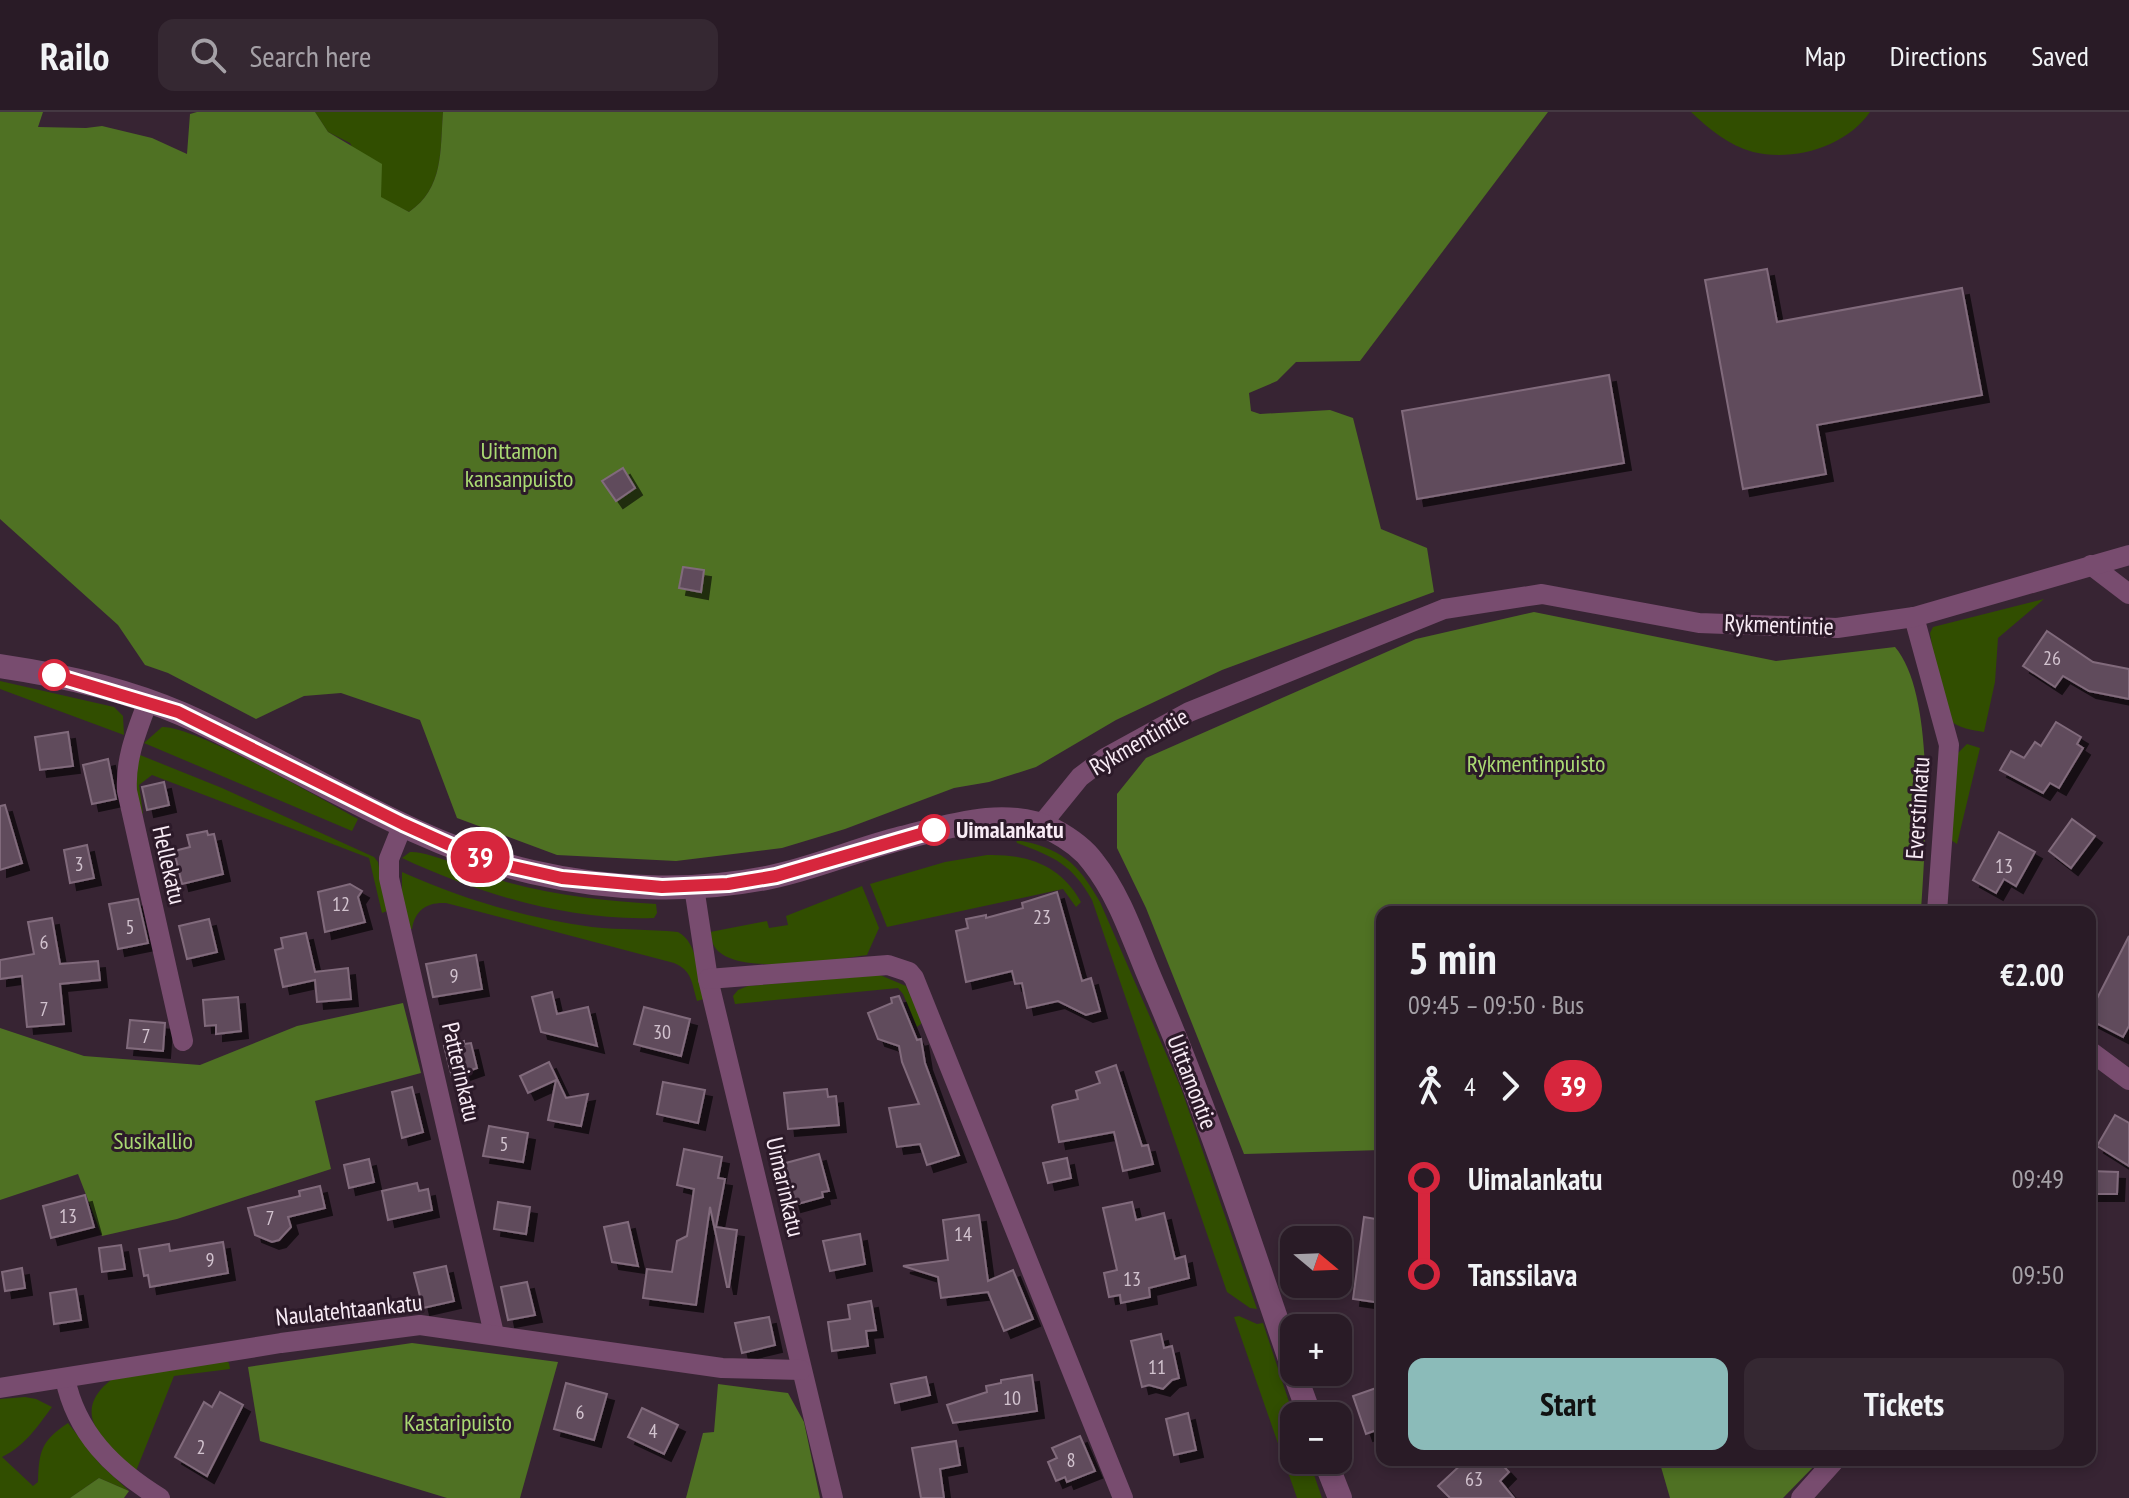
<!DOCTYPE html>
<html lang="en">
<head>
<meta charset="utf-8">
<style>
	:root { --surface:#291b26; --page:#352832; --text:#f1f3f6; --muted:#a5a1a7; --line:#453943; --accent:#8bbbb9 }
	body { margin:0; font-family:"PT Sans Narrow",sans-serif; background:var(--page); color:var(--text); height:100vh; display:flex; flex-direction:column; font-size:30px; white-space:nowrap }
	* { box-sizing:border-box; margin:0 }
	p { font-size:26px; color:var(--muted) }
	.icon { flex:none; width:44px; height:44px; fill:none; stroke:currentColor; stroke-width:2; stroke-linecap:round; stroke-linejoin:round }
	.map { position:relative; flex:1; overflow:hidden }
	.sheet { position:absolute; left:1376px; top:794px; width:720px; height:560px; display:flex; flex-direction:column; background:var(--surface); border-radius:16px; box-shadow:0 4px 12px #0003,0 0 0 2px var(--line) }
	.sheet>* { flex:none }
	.badge { padding:0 16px; border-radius:26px; font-size:28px; line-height:52px }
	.needle { width:52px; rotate:109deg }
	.tools { position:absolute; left:1280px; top:1114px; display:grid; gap:16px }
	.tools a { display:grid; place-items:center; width:72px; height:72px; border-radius:16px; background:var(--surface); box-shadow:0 4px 12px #0003,0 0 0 2px var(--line); font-size:40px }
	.map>.badge { position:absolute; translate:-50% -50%; box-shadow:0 0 0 4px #fff }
	.legs { display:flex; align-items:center; gap:12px; height:88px; padding:0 32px; font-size:26px }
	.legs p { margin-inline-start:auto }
	.headline { display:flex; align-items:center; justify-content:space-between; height:136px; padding:0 32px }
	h1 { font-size:44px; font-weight:700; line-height:60px }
	.button { display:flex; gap:16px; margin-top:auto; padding:16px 32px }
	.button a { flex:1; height:92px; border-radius:16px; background:var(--accent); color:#111; font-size:32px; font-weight:700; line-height:92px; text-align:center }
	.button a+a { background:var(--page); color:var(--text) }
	ul { padding:0 32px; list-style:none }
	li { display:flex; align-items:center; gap:28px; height:96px; font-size:30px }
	li i { display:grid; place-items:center; width:12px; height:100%; margin:0 10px; background:currentColor }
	li i::after { content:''; width:20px; height:20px; margin:-10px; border:6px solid; border-radius:50%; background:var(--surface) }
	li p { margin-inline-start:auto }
	li:first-child i { background:linear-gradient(#0000 50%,currentColor 0) }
	li:last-child i { background:linear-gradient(currentColor 50%,#0000 0) }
	header { display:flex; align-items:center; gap:48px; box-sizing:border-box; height:112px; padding:0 40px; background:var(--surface); border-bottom:2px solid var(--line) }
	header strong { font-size:38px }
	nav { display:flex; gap:44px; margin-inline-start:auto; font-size:28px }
	.search { width:560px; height:72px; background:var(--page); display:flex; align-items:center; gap:20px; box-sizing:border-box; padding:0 28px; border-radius:16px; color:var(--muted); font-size:30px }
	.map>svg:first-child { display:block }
	.green { fill:#314e00 }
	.forest { fill:#4f7123 }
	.building { fill:#614c5c; stroke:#816b7c; stroke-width:2; filter:url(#shadow) }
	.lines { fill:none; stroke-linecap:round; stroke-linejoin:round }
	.minor { stroke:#784c6f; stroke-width:20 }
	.tertiary { stroke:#784c6f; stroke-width:24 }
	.line-1-casing { stroke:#fff; stroke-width:18 }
	.line-1 { stroke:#d7263d; stroke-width:12 }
	.stop-1-dot { fill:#fff; stroke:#d7263d; stroke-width:4 }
	.labels { text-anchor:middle; stroke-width:6; stroke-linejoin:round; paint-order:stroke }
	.number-label { font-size:20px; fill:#d2c3cf }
	.park-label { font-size:24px; fill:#aada73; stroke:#2c1a29 }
	.street-label { font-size:24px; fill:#f8ebf5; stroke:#2c1a29 }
	.stop-label { font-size:24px; font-weight:bold; fill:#f8ebf5; stroke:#2c1a29; text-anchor:start }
</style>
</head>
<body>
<header>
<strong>Railo</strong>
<div class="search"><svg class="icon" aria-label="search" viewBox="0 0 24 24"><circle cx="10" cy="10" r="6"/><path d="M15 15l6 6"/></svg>Search here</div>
<nav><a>Map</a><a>Directions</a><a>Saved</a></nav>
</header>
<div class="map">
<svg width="2129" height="1386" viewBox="0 0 2129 1386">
	<defs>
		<filter id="shadow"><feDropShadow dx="7" dy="7" stdDeviation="0" flood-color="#0009"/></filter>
	</defs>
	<rect width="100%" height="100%" fill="#372433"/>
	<!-- green -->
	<g class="green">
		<path d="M 315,0 L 443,0 C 440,39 444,76 409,100 L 380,86 L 350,31 L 328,20 Z"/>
		<path d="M 1691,0 L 1870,0 C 1846,35 1793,50 1753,40 C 1728,33 1709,17 1691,0 Z"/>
		<path d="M 2044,487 L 1998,526 L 1995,570 L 1984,620 C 1973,618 1956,616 1949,607 C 1939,595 1933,538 1930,521 L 1933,515 Z"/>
		<path d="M 0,569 L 114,595 L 123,604 L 124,623 L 0,577 Z"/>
		<path d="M 162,615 C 193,613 324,688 358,707 L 352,719 L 144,631 Z"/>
		<path d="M 1967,632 L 1980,636 L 1957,732 L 1948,726 L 1958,641 Z"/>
		<path d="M 140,643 L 222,676 L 374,745 L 378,750 L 387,799 L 382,801 L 369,746 L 152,663 L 139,673 L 143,702 L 139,698 L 134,663 Z"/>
		<path d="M 1016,728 C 1060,735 1078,751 1100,790 L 1181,976 L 1257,1197 L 1250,1196 L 1227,1180 L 1092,788 C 1072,752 1054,745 1017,731 Z"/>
		<path d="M 410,740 C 427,738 488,765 510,771 C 558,784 607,789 656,792 L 657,801 L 654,806 C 568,809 479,782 402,746 Z"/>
		<path d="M 987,743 C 1027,742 1061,753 1081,790 L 1076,795 L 1063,777 L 887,815 L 870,772 L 945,750 Z"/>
		<path d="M 402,760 C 463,787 525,806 592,815 C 620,818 649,817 678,820 C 698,830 699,866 704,887 L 697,889 C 692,872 692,858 674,851 L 446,791 C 427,790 415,798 412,817 L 410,817 L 402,781 Z"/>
		<path d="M 862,774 L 879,816 L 867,843 C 836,847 729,867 713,832 C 711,828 711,824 710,820 L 767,809 L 769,816 L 788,813 L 786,804 Z"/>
		<path d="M 880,863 L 906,874 L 922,909 L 921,912 L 917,915 L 903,882 L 898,876 L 735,892 L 733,884 L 738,878 L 748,874 Z"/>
		<path d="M 1239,1204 L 1257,1212 L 1263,1211 L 1294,1305 L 1294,1348 L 1309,1348 L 1322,1386 L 1297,1386 L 1234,1205 Z"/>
		<path d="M 225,1248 L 229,1251 L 230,1257 L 174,1264 L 136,1359 C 108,1334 67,1302 111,1268 Z"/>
		<path d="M 25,1285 L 36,1287 L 52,1295 C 37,1315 25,1334 2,1345 L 33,1374 L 38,1370 C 39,1339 41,1329 68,1311 L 100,1352 L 129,1379 L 99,1366 L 70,1386 L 0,1386 L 0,1287 Z"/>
	</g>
	<!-- forest -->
	<g class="forest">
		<path d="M 0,0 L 43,0 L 38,15 L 86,16 L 102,14 L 152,26 L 187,42 L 190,2 L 197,0 L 315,0 L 328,20 L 382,52 L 381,85 L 409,100 C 444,76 440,39 443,0 L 1548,0 L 1360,249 L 1296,250 L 1277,269 L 1249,281 L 1251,299 L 1260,302 L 1330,298 L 1353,306 L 1381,417 L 1427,436 L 1434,480 L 1222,558 L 1116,608 L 1036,655 L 989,670 L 954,676 L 845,717 L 782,736 L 676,749 L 557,743 L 457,706 L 420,608 L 341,581 L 304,584 L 256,607 L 168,561 L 145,553 L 118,513 L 0,407 Z"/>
		<path d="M 1534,500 L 1776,549 L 1895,535 C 1937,584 1925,736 1921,800 L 1382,800 L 1382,1038 L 1244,1042 L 1146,796 L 1117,736 L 1117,682 L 1146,646 L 1416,527 Z"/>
		<path d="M 403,891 L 421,961 L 315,989 L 331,1057 L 177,1107 L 102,1124 L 78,1062 L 0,1088 L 0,916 L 84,944 L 200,953 L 297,914 Z"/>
		<path d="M 412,1231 L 558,1250 L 520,1386 L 447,1386 L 260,1329 L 248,1255 Z"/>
		<path d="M 718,1272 L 788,1281 L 804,1310 L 820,1386 L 686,1386 L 703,1321 L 714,1320 Z"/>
		<path d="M 1659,1348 L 1820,1348 L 1783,1386 L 1670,1386 Z"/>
		<path d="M 99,1366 L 129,1379 L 124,1386 L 70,1386 Z"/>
	</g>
	<!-- building -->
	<g class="building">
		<path d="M 1767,157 L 1777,210 L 1962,176 L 1982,283 L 1817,313 L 1826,362 L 1743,377 L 1705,168 Z"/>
		<path d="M 1609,263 L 1624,351 L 1417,387 L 1402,299 Z"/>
		<path d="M 623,356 L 635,376 L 616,389 L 602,369 Z"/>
		<path d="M 683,455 L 704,458 L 701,480 L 679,476 Z"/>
		<path d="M 2047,519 L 2093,550 L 2129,557 L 2129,587 L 2089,579 L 2063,564 L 2055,575 L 2023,554 Z"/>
		<path d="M 2056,610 L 2081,625 L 2077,632 L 2083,636 L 2059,676 L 2050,671 L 2043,681 L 2000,658 L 2011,639 L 2024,646 L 2035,630 L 2041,634 Z"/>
		<path d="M 68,620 L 73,654 L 40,658 L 35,625 Z"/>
		<path d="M 108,647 L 116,687 L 92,692 L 83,653 Z"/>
		<path d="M 164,670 L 169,693 L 147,698 L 142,675 Z"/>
		<path d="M 5,693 L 22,751 L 0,758 L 0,694 Z"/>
		<path d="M 2072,707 L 2095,724 L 2071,756 L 2049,739 Z"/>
		<path d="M 207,719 L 208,723 L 214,722 L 223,762 L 182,772 L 174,739 L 190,735 L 187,723 Z"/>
		<path d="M 1999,720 L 2035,740 L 2016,774 L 2004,767 L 1996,781 L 1973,768 Z"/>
		<path d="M 87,733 L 94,766 L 70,771 L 64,738 Z"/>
		<path d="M 350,772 L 362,779 L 358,785 L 365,810 L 325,820 L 318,780 Z"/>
		<path d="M 1057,780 L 1082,869 L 1091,866 L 1100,899 L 1086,903 L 1058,889 L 1027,896 L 1022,871 L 1015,872 L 1012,859 L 966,870 L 956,819 L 968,816 L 966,807 L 986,803 L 986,806 L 1023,796 L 1022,791 Z"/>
		<path d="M 138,787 L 148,831 L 118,837 L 109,792 Z"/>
		<path d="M 52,806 L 60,852 L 98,849 L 100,868 L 60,872 L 64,912 L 27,915 L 22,864 L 0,867 L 0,848 L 34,842 L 28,810 Z"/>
		<path d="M 209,807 L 217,840 L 187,847 L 179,814 Z"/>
		<path d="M 306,821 L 315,860 L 348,856 L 351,887 L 317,890 L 315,868 L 283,875 L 275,838 L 283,836 L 281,826 Z"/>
		<path d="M 2129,824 L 2129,914 L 2123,925 L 2090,908 L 2090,900 Z"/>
		<path d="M 476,843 L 482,877 L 433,885 L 426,852 Z"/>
		<path d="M 552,880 L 557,902 L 588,895 L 597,934 L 541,920 L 532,885 Z"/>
		<path d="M 899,884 L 917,928 L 921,927 L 925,951 L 959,1043 L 927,1053 L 920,1032 L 897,1035 L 889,996 L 919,992 L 902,950 L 899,934 L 878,927 L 868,901 L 892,891 L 891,886 Z"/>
		<path d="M 238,885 L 241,919 L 216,922 L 216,913 L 205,914 L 203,888 Z"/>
		<path d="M 644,895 L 690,907 L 681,944 L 634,932 Z"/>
		<path d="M 130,908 L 165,911 L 163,939 L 127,936 Z"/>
		<path d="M 464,929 L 464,932 L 471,931 L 477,956 L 452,965 L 444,934 Z"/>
		<path d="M 549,950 L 566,986 L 588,982 L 581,1014 L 548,1008 L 556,968 L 528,981 L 520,964 Z"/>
		<path d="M 1116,953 L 1142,1034 L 1148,1033 L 1153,1052 L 1123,1059 L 1114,1020 L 1059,1030 L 1052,995 L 1053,993 L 1078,987 L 1076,979 L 1100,971 L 1096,960 Z"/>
		<path d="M 663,970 L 705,978 L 698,1011 L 657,1002 Z"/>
		<path d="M 412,975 L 423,1020 L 402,1026 L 392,980 Z"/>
		<path d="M 827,977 L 828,985 L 836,984 L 839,1013 L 788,1017 L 784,981 Z"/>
		<path d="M 2115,1003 L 2129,1011 L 2129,1054 L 2097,1034 Z"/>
		<path d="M 489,1014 L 528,1021 L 523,1050 L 483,1044 Z"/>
		<path d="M 684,1037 L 722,1045 L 718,1066 L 725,1067 L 716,1115 L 737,1118 L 729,1175 L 727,1175 L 710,1095 L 696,1193 L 643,1186 L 647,1157 L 672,1160 L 677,1129 L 687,1124 L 694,1077 L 677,1073 Z"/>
		<path d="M 819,1042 L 829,1079 L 822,1080 L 823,1085 L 794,1093 L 782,1052 Z"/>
		<path d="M 1067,1046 L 1071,1066 L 1048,1071 L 1043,1051 Z"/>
		<path d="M 369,1047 L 374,1070 L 349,1076 L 344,1053 Z"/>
		<path d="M 2090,1059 L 2118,1060 L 2117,1082 L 2090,1082 Z"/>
		<path d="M 417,1071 L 419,1079 L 428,1077 L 432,1098 L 388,1108 L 382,1079 Z"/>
		<path d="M 320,1074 L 325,1096 L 288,1105 L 291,1115 L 279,1128 L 272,1130 L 255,1123 L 248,1096 L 300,1084 L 299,1079 Z"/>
		<path d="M 85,1083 L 94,1115 L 51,1126 L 43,1094 Z"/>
		<path d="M 498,1090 L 530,1095 L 526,1122 L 494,1117 Z"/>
		<path d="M 1132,1090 L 1136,1108 L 1164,1101 L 1175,1147 L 1185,1144 L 1189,1166 L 1149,1176 L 1150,1185 L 1121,1191 L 1120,1183 L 1109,1185 L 1104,1161 L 1117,1158 L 1103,1096 Z"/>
		<path d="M 979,1103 L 988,1169 L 1013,1158 L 1033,1207 L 1004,1219 L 988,1180 L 941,1186 L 938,1165 L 903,1154 L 948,1148 L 943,1108 Z"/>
		<path d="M 1364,1105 L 1382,1108 L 1382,1191 L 1353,1187 Z"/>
		<path d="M 628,1110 L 638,1154 L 612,1150 L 604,1115 Z"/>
		<path d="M 860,1122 L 865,1152 L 830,1159 L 823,1129 Z"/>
		<path d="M 223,1130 L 228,1161 L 150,1175 L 148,1163 L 144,1164 L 139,1137 L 169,1132 L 170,1139 Z"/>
		<path d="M 121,1133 L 125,1157 L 102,1160 L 99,1136 Z"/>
		<path d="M 446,1154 L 454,1189 L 423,1196 L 414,1161 Z"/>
		<path d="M 22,1156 L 25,1176 L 5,1179 L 2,1160 Z"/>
		<path d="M 527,1170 L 535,1203 L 508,1208 L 501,1175 Z"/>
		<path d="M 76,1177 L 81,1208 L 54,1212 L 50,1181 Z"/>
		<path d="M 871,1189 L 876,1218 L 866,1219 L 868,1234 L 832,1239 L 828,1210 L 850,1207 L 848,1193 Z"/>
		<path d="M 769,1205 L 775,1233 L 742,1241 L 735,1211 Z"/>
		<path d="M 1161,1222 L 1164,1236 L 1172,1234 L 1179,1266 L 1172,1268 L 1163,1277 L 1149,1273 L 1142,1275 L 1131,1229 Z"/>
		<path d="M 1032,1263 L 1037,1299 L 953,1311 L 947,1293 L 987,1280 L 986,1274 L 1001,1271 L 1001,1268 Z"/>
		<path d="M 926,1265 L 930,1283 L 895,1291 L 891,1272 Z"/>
		<path d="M 566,1271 L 607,1282 L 594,1328 L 554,1317 Z"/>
		<path d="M 1382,1274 L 1382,1316 L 1366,1322 L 1353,1284 Z"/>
		<path d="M 220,1280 L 243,1293 L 207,1364 L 175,1345 L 204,1290 L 212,1295 Z"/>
		<path d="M 642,1296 L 678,1313 L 664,1342 L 628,1325 Z"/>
		<path d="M 1188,1301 L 1196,1338 L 1174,1343 L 1166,1307 Z"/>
		<path d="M 1080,1324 L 1095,1359 L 1067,1370 L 1065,1365 L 1056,1369 L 1048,1350 L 1057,1346 L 1052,1336 Z"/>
		<path d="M 956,1329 L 960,1353 L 940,1357 L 944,1386 L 921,1386 L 912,1336 Z"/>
		<path d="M 1466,1348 L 1498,1348 L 1509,1360 L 1500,1369 L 1514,1386 L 1450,1386 L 1438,1374 Z"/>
	</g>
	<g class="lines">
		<!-- minor -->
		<g class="minor">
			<path d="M 2091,453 L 2129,482"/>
			<path d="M 1914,505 L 1949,633 L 1937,800"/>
			<path d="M 148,589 C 137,619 125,646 127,679 L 183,929"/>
			<path d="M 403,712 L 389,747 L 389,766 L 494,1222"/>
			<path d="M 1041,713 L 1080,665 L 1105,646 L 1189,600 L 1444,497 L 1542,482 L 1699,511 L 1837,516 L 1914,505 L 2129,443"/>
			<path d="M 694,775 L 708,867 L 833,1386"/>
			<path d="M 708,867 L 888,853 L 909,860 L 914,866 L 1123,1386"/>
			<path d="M 2090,939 L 2129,968"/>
			<path d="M 65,1266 C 76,1321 113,1357 160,1386"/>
			<path d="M 0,1276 L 281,1231 L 420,1213 L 722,1256 L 801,1258"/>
			<path d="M 1801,1386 L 1835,1348"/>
		</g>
		<!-- tertiary -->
		<g class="tertiary">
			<path d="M 0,554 C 61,563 125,577 182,602 C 298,653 408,731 532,760 C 609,778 694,781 771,765 C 815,756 858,737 902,726 C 950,714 1006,695 1053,718 C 1068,726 1083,736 1093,750 C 1121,785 1135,832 1153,873 C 1208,999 1249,1129 1294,1259"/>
			<path d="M 1294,1260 L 1310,1304"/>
			<path d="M 1325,1348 L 1340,1386"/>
		</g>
	</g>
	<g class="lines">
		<!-- line-1 casing -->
		<g class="line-1-casing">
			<path id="line-1" d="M 54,563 L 178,600 L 403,712 L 454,735 L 504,753 L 562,766 L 662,775 L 728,772 L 776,764 L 934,718"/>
		</g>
		<!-- line-1 -->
		<use href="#line-1" class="line-1"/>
	</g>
	<!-- markers -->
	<g class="stop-1-dot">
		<circle cx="54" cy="563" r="14"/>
		<circle cx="934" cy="718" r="14"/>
	</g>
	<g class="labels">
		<!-- number labels -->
		<g class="number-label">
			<text x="2052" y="553">26</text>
			<text x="79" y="759">3</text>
			<text x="2004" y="761">13</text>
			<text x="341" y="799">12</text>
			<text x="1042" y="812">23</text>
			<text x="130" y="822">5</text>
			<text x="44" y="837">6</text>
			<text x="454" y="871">9</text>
			<text x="44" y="904">7</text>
			<text x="662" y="927">30</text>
			<text x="146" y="931">7</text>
			<text x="504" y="1039">5</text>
			<text x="68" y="1111">13</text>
			<text x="270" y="1113">7</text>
			<text x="963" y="1129">14</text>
			<text x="210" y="1155">9</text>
			<text x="1132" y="1174">13</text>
			<text x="1157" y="1262">11</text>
			<text x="1012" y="1293">10</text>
			<text x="580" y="1307">6</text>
			<text x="653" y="1326">4</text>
			<text x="201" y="1342">2</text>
			<text x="1071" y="1355">8</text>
			<text x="1474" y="1374">63</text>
		</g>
		<!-- park labels -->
		<g class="park-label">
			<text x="519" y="347">Uittamon<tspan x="519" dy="28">kansanpuisto</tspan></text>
			<text x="1536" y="660">Rykmentinpuisto</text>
			<text x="153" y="1037">Susikallio</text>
			<text x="458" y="1319">Kastaripuisto</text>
		</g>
		<!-- street labels -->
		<g class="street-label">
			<text transform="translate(1779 513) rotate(2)" y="8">Rykmentintie</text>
			<text transform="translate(1139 630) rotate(-30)" y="8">Rykmentintie</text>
			<text transform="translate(1918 696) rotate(-86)" y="8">Everstinkatu</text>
			<text transform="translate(169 753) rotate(77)" y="8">Hellekatu</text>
			<text transform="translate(461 960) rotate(77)" y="8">Patterinkatu</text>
			<text transform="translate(1192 970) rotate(69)" y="8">Uittamontie</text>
			<text transform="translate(785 1075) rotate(77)" y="8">Uimarinkatu</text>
			<text transform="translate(349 1198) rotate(-6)" y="8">Naulatehtaankatu</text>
		</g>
		<!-- stop labels -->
		<g class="stop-label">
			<text x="956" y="726">Uimalankatu</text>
		</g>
	</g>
</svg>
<div class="tools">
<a><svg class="needle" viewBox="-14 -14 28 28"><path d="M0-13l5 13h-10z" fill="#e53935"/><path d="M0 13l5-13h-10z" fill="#a5a1a7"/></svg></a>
<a>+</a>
<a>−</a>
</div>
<b class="badge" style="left:480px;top:745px;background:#d7263d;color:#fff">39</b>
<section class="sheet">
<div class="headline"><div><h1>5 min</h1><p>09:45 – 09:50 · Bus</p></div><b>€2.00</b></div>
<div class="legs"><svg class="icon" aria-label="walk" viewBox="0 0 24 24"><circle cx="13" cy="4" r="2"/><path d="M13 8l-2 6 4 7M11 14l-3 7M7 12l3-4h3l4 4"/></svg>4<svg class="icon" aria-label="forward" viewBox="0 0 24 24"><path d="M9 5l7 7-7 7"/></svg><b class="badge" style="background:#d7263d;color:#fff">39</b></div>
<ul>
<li><i style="color:#d7263d"></i><b>Uimalankatu</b><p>09:49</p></li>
<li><i style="color:#d7263d"></i><b>Tanssilava</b><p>09:50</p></li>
</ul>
<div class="button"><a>Start</a><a>Tickets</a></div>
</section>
</div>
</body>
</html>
